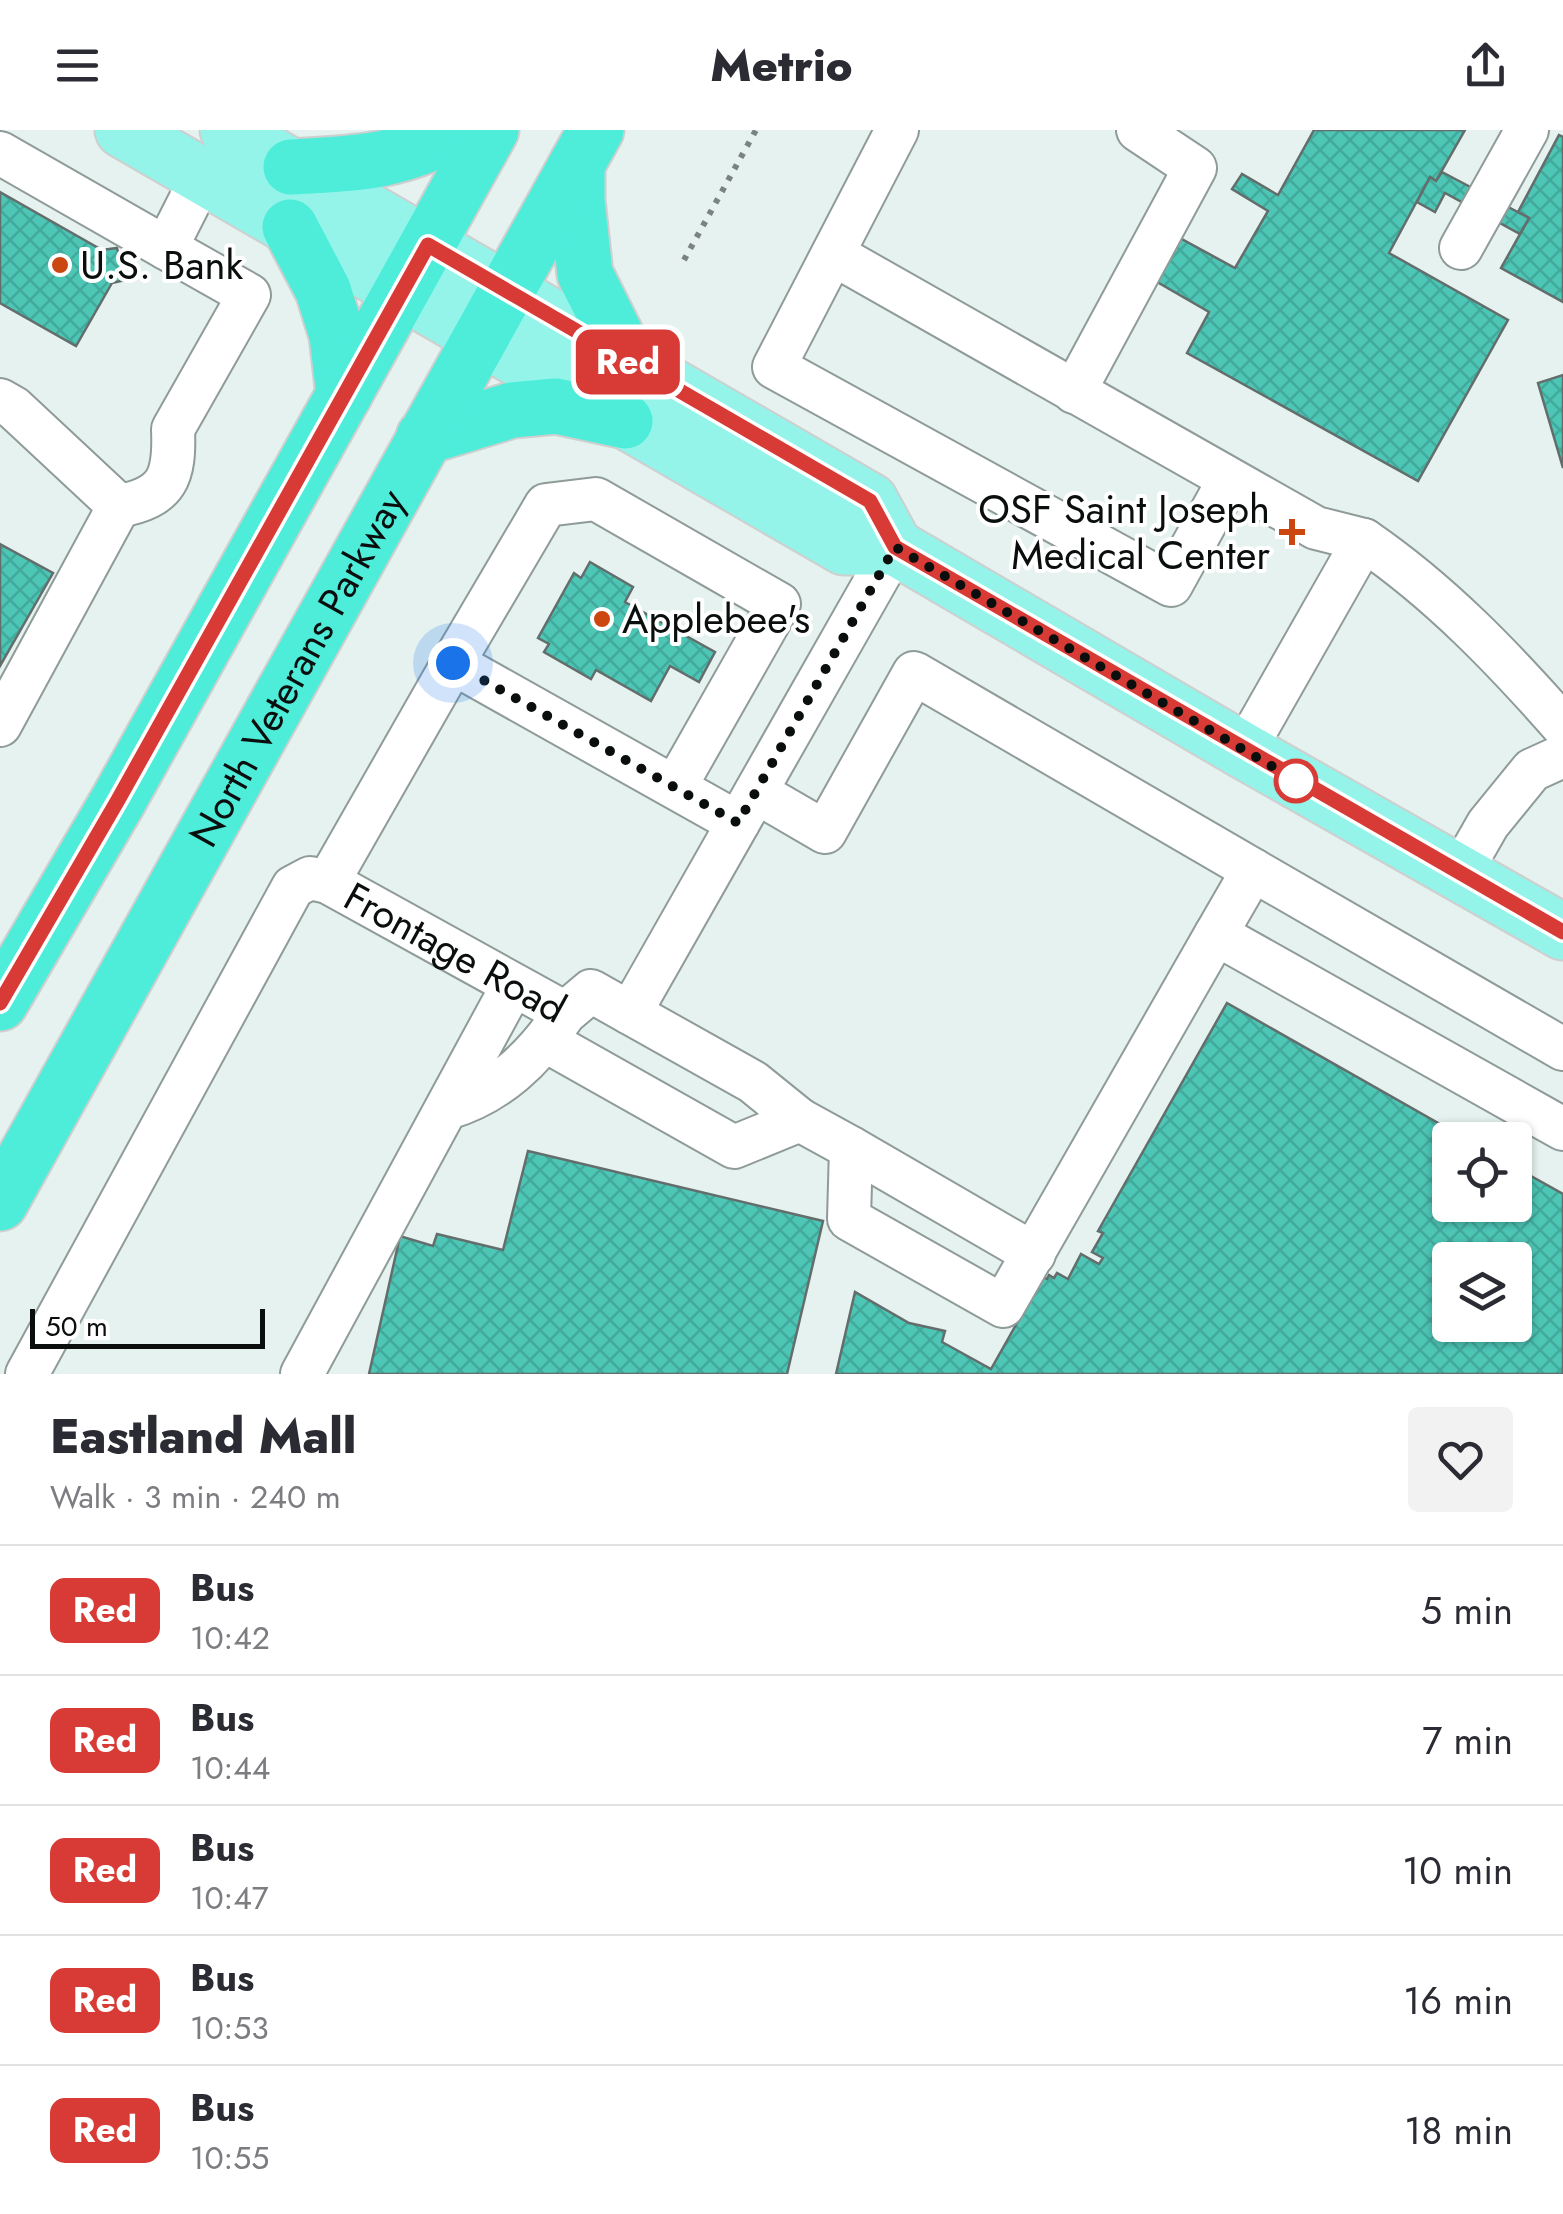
<!DOCTYPE html>
<html lang="en">
<head>
<meta charset="utf-8">
<style>
	:root { --surface:#fff; --page:#f2f2f3; --text:#2b2b33; --muted:#7c7c81; --line:#e1e1e2 }
	body { margin:0; font-family:Jost,sans-serif; background:var(--page); color:var(--text); height:100vh; display:flex; flex-direction:column; font-size:38px; white-space:nowrap }
	* { box-sizing:border-box; margin:0 }
	p { font-size:32px; color:var(--muted) }
	.icon { flex:none; width:55px; height:55px; fill:none; stroke:currentColor; stroke-width:2; stroke-linecap:round; stroke-linejoin:round }
	.map { position:relative; height:1244px; overflow:hidden }
	.drawer { display:flex; flex-direction:column; background:var(--surface); flex:1 }
	.drawer>* { flex:none }
	.badge { padding:0 20px; border-radius:15px; font-size:35px; line-height:65px }
	.buttons { position:absolute; left:1432px; top:992px; display:grid; gap:20px }
	.buttons a { display:grid; place-items:center; width:100px; height:100px; border-radius:10px; background:var(--surface); box-shadow:0 2px 8px #0004; font-size:50px }
	.scale { position:absolute; left:30px; bottom:25px; width:235px; box-sizing:border-box; padding-left:10px; border:5px solid #0a0e0d; border-top:0; font-size:28px; line-height:35px; white-space:nowrap; color:#0a0e0d; -webkit-text-stroke:8px #fff; paint-order:stroke }
	.you { position:absolute; width:50px; height:50px; margin:-25px; border:8px solid #fff; border-radius:50%; background:#1a73e8; box-shadow:0 0 0 15px #1a73e833 }
	.map>.badge { position:absolute; translate:-50% -50%; box-shadow:0 0 0 5px #fff }
	.round { display:grid; place-items:center; flex:none; width:105px; height:105px; border-radius:10px; background:var(--page) }
	.headline { display:flex; align-items:center; justify-content:space-between; height:170px; padding:0 50px }
	h1 { font-size:48px; font-weight:800; line-height:75px }
	ul { padding:0; list-style:none }
	li { display:flex; align-items:center; gap:30px; height:130px; padding:0 50px; border-top:2px solid var(--line) }
	li div { flex:1 }
	li b { display:block; font-size:38px }
	li em { font-style:normal }
	li .badge { min-width:110px; font-weight:700; text-align:center }
	header { display:flex; justify-content:space-between; align-items:center; height:130px; padding:0 50px; background:var(--surface); font-size:45px; font-weight:800 }
	.map>svg:first-child { display:block }
	.building { fill:url(#building-cross-hatch); stroke:#636e6c; stroke-width:2.5; fill-rule:evenodd }
	.lines { fill:none; stroke-linecap:round; stroke-linejoin:round }
	.minor-casing { stroke:#8f9b99; stroke-width:46 }
	.major-casing { stroke:#cecfcf; stroke-width:59 }
	.highway-casing { stroke:#cecfcf; stroke-width:59 }
	.path { stroke:#7a8381; stroke-width:6; stroke-dasharray:5 8; stroke-linecap:butt }
	.minor { stroke:#fff; stroke-width:42 }
	.major { stroke:#94f4e9; stroke-width:55 }
	.highway { stroke:#4dedda; stroke-width:55 }
	.line-casing { stroke:#fff; stroke-width:22 }
	.line { stroke:#d83b35; stroke-width:15 }
	.walk { stroke:#0a0e0d; stroke-width:10; stroke-dasharray:0 18 }
	.poi-dot { fill:#cc460f; stroke:#fff; stroke-width:4 }
	.stop-dot { fill:#fff; stroke:#d83b35; stroke-width:5 }
	.labels { text-anchor:middle; stroke-width:8; stroke-linejoin:round; paint-order:stroke }
	.poi-label { font-size:40px; fill:#0a0e0d; stroke:#fff; text-anchor:start }
	.street-label { font-size:40px; fill:#0a0e0d; stroke:#fff }
</style>
</head>
<body>
<header><svg class="icon" aria-label="menu" viewBox="0 0 24 24"><path d="M4 6h16M4 12h16M4 18h16"/></svg>Metrio<svg class="icon" aria-label="share" viewBox="0 0 24 24"><path d="M12 15V3M7 8l5-5 5 5M5 13v7h14v-7"/></svg></header>
<div class="map">
<svg width="1563" height="1244" viewBox="0 0 1563 1244">
	<defs>
		<pattern id="building-cross-hatch" width="8" height="8" patternUnits="userSpaceOnUse" patternTransform="scale(2.5)"><rect width="8" height="8" fill="#4dc6b6"/><path d="M0 0l8 8M0 8l8-8" fill="none" stroke="#42a99b"/></pattern>
	</defs>
	<rect width="100%" height="100%" fill="#e5f2f0"/>
	<!-- building -->
	<g class="building">
		<path d="M 1314,0 L 1465,0 L 1436,51 L 1430,47 L 1389,123 L 1508,190 L 1418,351 L 1187,223 L 1209,182 L 1152,149 L 1176,106 L 1235,138 L 1268,81 L 1232,59 L 1242,44 L 1278,65 Z"/>
		<path d="M 1559,5 L 1563,7 L 1563,172 L 1501,138 L 1529,88 L 1518,82 Z"/>
		<path d="M 1442,42 L 1529,88 L 1520,104 L 1445,63 L 1435,82 L 1417,72 L 1430,47 L 1436,51 Z"/>
		<path d="M 0,62 L 102,120 L 117,118 L 125,150 L 112,153 L 76,216 L 0,173 Z"/>
		<path d="M 1563,245 L 1563,338 L 1538,253 Z"/>
		<path d="M 0,414 L 53,443 L 0,536 Z"/>
		<path d="M 590,432 L 633,457 L 625,472 L 715,522 L 699,552 L 670,536 L 651,571 L 596,540 L 591,549 L 544,522 L 549,514 L 538,508 L 574,443 L 581,448 Z"/>
		<path d="M 1227,873 L 1468,1010 L 1450,1010 L 1450,1075 L 1515,1075 L 1515,1037 L 1563,1064 L 1563,1244 L 836,1244 L 855,1162 L 909,1193 L 945,1201 L 942,1212 L 991,1239 L 1043,1147 L 1047,1149 L 1049,1145 L 1054,1148 L 1057,1143 L 1068,1149 L 1081,1124 L 1099,1134 L 1103,1128 L 1092,1122 L 1103,1103 L 1098,1101 ZM 1450,1130 L 1515,1130 L 1515,1195 L 1450,1195 Z"/>
		<path d="M 528,1021 L 823,1091 L 787,1244 L 369,1244 L 400,1106 L 433,1116 L 437,1104 L 503,1120 Z"/>
	</g>
	<g class="lines">
		<!-- minor casing -->
		<g class="minor-casing">
			<g id="minor">
				<path d="M 897,0 L 774,237 L 1171,455 L 1229,350"/>
				<path d="M 0,23 L 166,118"/>
				<path d="M 1461,118 L 1527,0"/>
				<path d="M 833,124 L 1316,398 L 1364,410 L 1244,621"/>
				<path d="M 1074,262 L 1195,38 L 1138,0"/>
				<path d="M 0,270 L 14,278 L 119,376 L 0,595"/>
				<path d="M 119,376 C 168,367 175,347 173,299 L 249,165 L 166,118 L 202,47"/>
				<path d="M 1364,410 C 1440,462 1503,528 1563,596"/>
				<path d="M 675,657 L 779,474 L 596,369 L 546,375 L 453,533 L 738,693"/>
				<path d="M 756,662 L 825,702 L 914,543 L 1253,740 L 1216,804"/>
				<path d="M 1253,740 L 1563,919"/>
				<path d="M 1460,743 L 1488,694 L 1532,640 L 1563,626"/>
				<path d="M 328,752 L 453,533"/>
				<path d="M 630,883 L 753,952 L 800,990"/>
				<path d="M 546,911 L 734,1017 L 800,990 L 851,1018 L 849,1089 L 1003,1176 L 1216,804 L 1563,999"/>
				<path d="M 448,978 C 498,963 533,929 562,887"/>
				<path d="M 851,1018 L 1034,1124"/>
				<path id="s1" d="M 27,1244 L 293,757 L 310,748 L 328,752 L 565,883 L 591,861 L 630,883 L 895,417"/>
				<path d="M 302,1244 L 513,855"/>
			</g>
		</g>
		<!-- major casing -->
		<g class="major-casing">
			<g id="major">
				<path d="M 123,0 L 844,417 L 895,417 L 1244,621 L 1563,802"/>
				<path d="M 228,0 L 870,371 L 895,417"/>
			</g>
		</g>
		<!-- highway casing -->
		<g class="highway-casing">
			<g id="highway">
				<path d="M 577,34 L 577,71 L 585,144 L 629,232"/>
				<path d="M 291,37 C 360,33 396,33 459,0"/>
				<path d="M 290,97 L 323,160 L 337,205 L 344,265"/>
				<path d="M 424,307 L 512,280 L 556,276 L 625,291"/>
				<path d="M 0,873 L 118,671 L 491,0"/>
				<path id="s2" d="M 0,1073 L 596,0"/>
			</g>
		</g>
		<!-- path -->
		<path class="path" d="M 684,130 L 756,0"/>
		<!-- minor -->
		<use href="#minor" class="minor"/>
		<!-- major -->
		<use href="#major" class="major"/>
		<!-- highway -->
		<use href="#highway" class="highway"/>
	</g>
	<g class="lines">
		<!-- line casing -->
		<g class="line-casing">
			<path id="line" d="M 0,873 L 118,670 L 428,115 L 870,371 L 895,417 L 1563,802"/>
		</g>
		<!-- line -->
		<use href="#line" class="line"/>
		<!-- walk -->
		<path class="walk" d="M 453,533 L 738,693 L 895,417 L 1306,656 L 1296,651"/>
	</g>
	<!-- markers -->
	<g class="poi-dot">
		<circle cx="60" cy="135" r="10"/>
		<path d="M1287 387h10v10h10v10h-10v10h-10v-10h-10v-10h10z"/>
		<circle cx="602" cy="489" r="10"/>
	</g>
	<circle class="stop-dot" cx="1296" cy="651" r="20"/>
	<g class="labels">
		<!-- poi labels -->
		<g class="poi-label">
			<text x="80" y="149">U.S. Bank</text>
			<text x="1270" y="393" text-anchor="end">OSF Saint Joseph<tspan x="1270" dy="46">Medical Center</tspan></text>
			<text x="622" y="503">Applebee's</text>
		</g>
		<!-- street labels -->
		<g class="street-label">
			<text dy="14" stroke="none"><textPath href="#s2" startOffset="612">North Veterans Parkway</textPath></text>
			<text dy="14" stroke="none"><textPath href="#s1" startOffset="738">Frontage Road</textPath></text>
		</g>
	</g>
</svg>
<div class="buttons">
<a><svg class="icon" aria-label="locate" viewBox="0 0 24 24"><circle cx="12" cy="12" r="6"/><path d="M12 2v4M12 18v4M2 12h4M18 12h4"/></svg></a>
<a><svg class="icon" aria-label="layers" viewBox="0 0 24 24"><path d="M12 4l9 5-9 5-9-5zM3 14l9 5 9-5"/></svg></a>
</div>
<div class="scale">50 m</div>
<div class="you" style="left:453px;top:533px"></div>
<b class="badge" style="left:628px;top:232px;background:#d83b35;color:#fff">Red</b>
</div>
<section class="drawer">
<div class="headline"><div><h1>Eastland Mall</h1><p>Walk · 3 min · 240 m</p></div><a class="round"><svg class="icon" aria-label="heart" viewBox="0 0 24 24"><path d="M12 20l-8-8c-3-5 5-10 8-4 3-6 11-1 8 4z"/></svg></a></div>
<ul>
<li><span class="badge" style="background:#d83b35;color:#fff">Red</span><div><b>Bus</b><p>10:42</p></div><em>5 min</em></li>
<li><span class="badge" style="background:#d83b35;color:#fff">Red</span><div><b>Bus</b><p>10:44</p></div><em>7 min</em></li>
<li><span class="badge" style="background:#d83b35;color:#fff">Red</span><div><b>Bus</b><p>10:47</p></div><em>10 min</em></li>
<li><span class="badge" style="background:#d83b35;color:#fff">Red</span><div><b>Bus</b><p>10:53</p></div><em>16 min</em></li>
<li><span class="badge" style="background:#d83b35;color:#fff">Red</span><div><b>Bus</b><p>10:55</p></div><em>18 min</em></li>
</ul>
</section>
</body>
</html>
